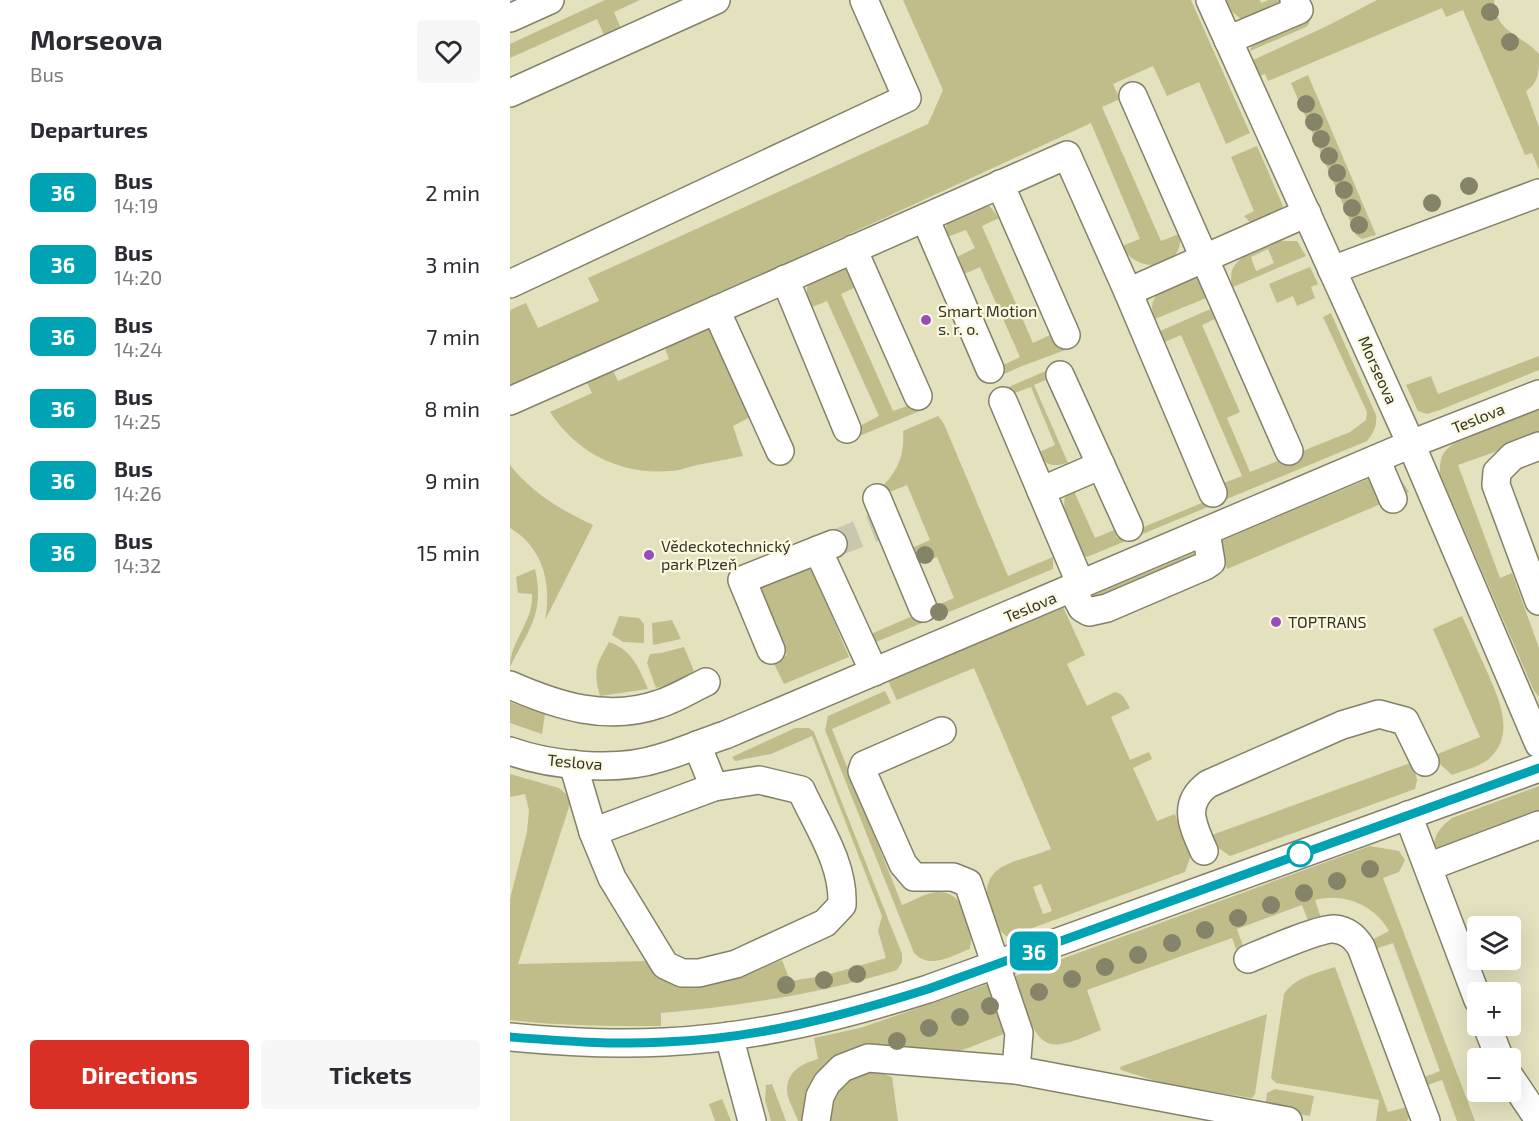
<!DOCTYPE html>
<html lang="en">
<head>
<meta charset="utf-8">
<style>
	:root { --surface:#fff; --page:#f7f7f7; --text:#2b2b33; --muted:#7c7c81; --accent:#d93025 }
	body { margin:0; font-family:"Exo 2",sans-serif; background:var(--page); color:var(--text); height:100vh; display:flex; flex-direction:column; font-size:22px; white-space:nowrap }
	* { box-sizing:border-box; margin:0 }
	p { font-size:20px; color:var(--muted) }
	.icon { flex:none; width:33px; height:33px; fill:none; stroke:currentColor; stroke-width:2; stroke-linecap:round; stroke-linejoin:round }
	.map { position:relative; flex:1; overflow:hidden }
	.panel { display:flex; flex-direction:column; background:var(--surface); width:510px }
	.panel>* { flex:none }
	.badge { padding:0 12px; border-radius:9px; font-size:21px; line-height:39px }
	.fabs { position:absolute; left:957px; top:916px; display:grid; gap:12px }
	.fabs a { display:grid; place-items:center; width:54px; height:54px; border-radius:6px; background:var(--surface); box-shadow:0 6px 24px #0002; font-size:30px }
	.map>.badge { position:absolute; translate:-50% -50%; box-shadow:0 0 0 3px #fff }
	h2 { padding:0 30px; font-size:22px; line-height:54px }
	.round { display:grid; place-items:center; flex:none; width:63px; height:63px; border-radius:6px; background:var(--page) }
	.headline { display:flex; align-items:center; justify-content:space-between; height:102px; padding:0 30px }
	h1 { font-size:28px; font-weight:700; line-height:45px }
	.cta { display:flex; gap:12px; margin-top:auto; padding:12px 30px }
	.cta a { flex:1; height:69px; border-radius:6px; background:var(--accent); color:#fff; font-size:24px; font-weight:700; line-height:69px; text-align:center }
	.cta a+a { background:var(--page); color:var(--text) }
	ul { padding:0; list-style:none }
	li { display:flex; align-items:center; gap:18px; height:72px; padding:0 30px }
	li div { flex:1 }
	li b { display:block; font-size:22px }
	li em { font-style:normal }
	li .badge { min-width:66px; font-weight:700; text-align:center }
	main { display:flex; flex:1; min-height:0 }
	.map>svg:first-child { display:block }
	.built { fill:#e3e1be; fill-rule:evenodd }
	.green { fill:#c1bd8b; fill-rule:evenodd }
	.lines { fill:none; stroke-linecap:round; stroke-linejoin:round }
	.minor-tunnel { stroke:#c9c7af; stroke-width:27; stroke-dasharray:27 14; stroke-linecap:butt }
	.minor-casing { stroke:#838269; stroke-width:30 }
	.minor { stroke:#fff; stroke-width:27 }
	.tree { fill:#868468 }
	.line-casing { stroke:#fff; stroke-width:14 }
	.line { stroke:#00a3b4; stroke-width:9 }
	.poi-dot { fill:#9a4cbd; stroke:#fbf9de; stroke-width:2 }
	.stop-dot { fill:#fff; stroke:#00a3b4; stroke-width:3 }
	.labels { text-anchor:middle; stroke-width:4.5; stroke-linejoin:round; paint-order:stroke }
	.poi-label { font-size:16px; fill:#343329; stroke:#fbf9de; text-anchor:start }
	.street-label { font-size:16px; fill:#343329; stroke:#fbf9de }
</style>
</head>
<body>
<main>
<section class="panel">
<div class="headline"><div><h1>Morseova</h1><p>Bus</p></div><a class="round"><svg class="icon" aria-label="heart" viewBox="0 0 24 24"><path d="M12 20l-8-8c-3-5 5-10 8-4 3-6 11-1 8 4z"/></svg></a></div>
<h2>Departures</h2>
<ul>
<li><span class="badge" style="background:#00a3b4;color:#fff">36</span><div><b>Bus</b><p>14:19</p></div><em>2 min</em></li>
<li><span class="badge" style="background:#00a3b4;color:#fff">36</span><div><b>Bus</b><p>14:20</p></div><em>3 min</em></li>
<li><span class="badge" style="background:#00a3b4;color:#fff">36</span><div><b>Bus</b><p>14:24</p></div><em>7 min</em></li>
<li><span class="badge" style="background:#00a3b4;color:#fff">36</span><div><b>Bus</b><p>14:25</p></div><em>8 min</em></li>
<li><span class="badge" style="background:#00a3b4;color:#fff">36</span><div><b>Bus</b><p>14:26</p></div><em>9 min</em></li>
<li><span class="badge" style="background:#00a3b4;color:#fff">36</span><div><b>Bus</b><p>14:32</p></div><em>15 min</em></li>
</ul>
<div class="cta"><a>Directions</a><a>Tickets</a></div>
</section>
<div class="map">
<svg width="1029" height="1121" viewBox="0 0 1029 1121">
	<rect width="100%" height="100%" fill="#eeecd1"/>
	<!-- built -->
	<path class="built" d="M 0,0 L 1029,0 L 1029,1121 L 0,1121 ZM 968,927 L 1000,927 L 1000,960 L 968,960 ZM 968,993 L 1000,993 L 1000,1026 L 968,1026 ZM 968,1059 L 1000,1059 L 1000,1092 L 968,1092 Z"/>
	<!-- green -->
	<g class="green">
		<path d="M 95,0 L 130,0 L 104,12 L 111,29 L 95,37 L 87,19 L 0,58 L 0,44 Z"/>
		<path d="M 393,0 L 681,0 L 740,133 L 716,144 L 689,82 L 657,96 L 643,66 L 603,84 L 610,99 L 592,107 L 651,241 L 669,234 C 676,260 645,273 625,260 C 619,257 616,252 612,246 L 630,239 L 581,123 L 0,390 L 0,310 L 16,303 L 28,328 L 89,301 L 78,278 L 418,124 L 433,90 Z"/>
		<path d="M 716,0 L 750,0 L 751,3 L 759,0 L 772,0 C 765,13 745,19 731,19 L 721,11 Z"/>
		<path d="M 867,0 L 984,0 C 986,34 1010,33 1029,54 C 1029,71 1029,83 1016,91 L 1029,127 L 1029,170 L 1022,153 L 1015,155 L 953,10 L 936,17 L 932,8 L 758,81 L 755,74 L 750,76 L 743,60 L 817,26 Z"/>
		<path d="M 798,19 L 799,24 L 796,27 L 740,51 L 743,41 Z"/>
		<path d="M 798,75 L 866,235 L 852,239 L 846,235 L 781,83 Z"/>
		<path d="M 747,146 L 773,206 L 769,213 L 742,224 L 734,216 L 744,211 L 721,157 Z"/>
		<path d="M 478,204 L 489,218 L 472,226 L 523,343 L 540,335 L 545,344 L 562,336 L 566,346 L 512,366 L 477,382 L 474,374 L 510,357 L 470,267 L 452,275 L 445,258 L 465,248 L 456,230 L 437,237 L 436,224 L 439,215 Z"/>
		<path d="M 769,241 L 787,241 L 796,256 L 723,287 C 712,258 749,249 769,241 ZM 758,249 L 764,263 L 746,271 L 741,257 Z"/>
		<path d="M 330,265 L 338,269 L 348,286 L 331,294 L 383,411 L 414,400 L 417,408 L 347,437 L 344,429 L 369,416 L 317,301 L 300,308 C 297,296 295,289 300,277 Z"/>
		<path d="M 800,267 L 808,284 L 801,287 L 805,298 L 787,306 L 783,296 L 767,303 L 759,284 Z"/>
		<path d="M 683,277 L 688,277 L 701,296 L 645,319 C 633,291 662,285 683,277 Z"/>
		<path d="M 705,307 L 709,317 L 692,325 L 730,412 L 717,418 L 740,472 L 840,432 L 856,420 L 857,412 L 813,317 L 821,313 L 866,415 C 867,426 864,432 857,441 L 577,557 C 564,550 551,511 555,497 L 563,489 L 585,538 L 604,530 L 607,538 L 716,493 L 714,483 L 732,476 L 671,335 L 653,343 L 648,332 Z"/>
		<path d="M 194,326 L 203,330 L 244,415 L 223,426 L 233,456 C 218,459 203,462 187,465 C 178,467 169,471 160,471 C 110,475 67,453 40,412 L 82,393 L 74,376 L 100,364 L 108,381 L 159,359 L 152,341 Z"/>
		<path d="M 1029,356 L 1029,370 L 930,410 L 917,414 L 908,411 L 896,385 L 921,376 L 928,394 Z"/>
		<path d="M 543,368 L 547,375 L 524,385 L 558,463 C 543,467 536,466 527,453 L 545,445 L 521,387 L 483,401 L 480,395 Z"/>
		<path d="M 1029,409 L 1029,436 L 948,465 L 990,578 L 1002,573 L 1029,648 L 1029,697 L 1024,691 L 930,474 C 930,459 931,453 943,444 Z"/>
		<path d="M 428,416 L 434,424 L 498,576 L 543,557 L 543,569 L 366,642 L 361,634 L 444,598 L 427,557 L 409,564 L 402,548 L 420,540 L 397,485 L 372,495 L 369,489 C 387,474 395,455 393,431 Z"/>
		<path d="M 0,465 C 22,493 51,510 83,525 L 35,620 C 42,584 33,547 0,528 Z"/>
		<path d="M 863,477 L 891,480 L 899,492 L 717,569 L 708,542 Z"/>
		<path d="M 683,553 L 689,560 L 582,604 L 583,595 Z"/>
		<path d="M 25,569 C 35,613 19,629 0,667 C 0,641 24,621 22,594 L 8,593 L 6,577 Z"/>
		<path d="M 302,569 L 339,657 L 274,684 L 263,662 L 277,655 L 247,587 L 289,570 Z"/>
		<path d="M 553,607 L 575,655 L 557,664 L 577,706 L 605,692 C 614,694 616,701 620,708 L 601,717 L 620,760 L 639,752 L 642,759 L 623,768 L 647,821 L 665,814 L 681,855 L 675,872 L 498,937 C 485,929 483,919 479,906 C 467,862 511,862 541,849 L 464,668 L 387,700 L 378,681 ZM 531,884 L 542,911 L 533,914 L 523,887 Z"/>
		<path d="M 109,616 L 129,618 L 134,624 L 134,643 L 113,642 L 102,635 Z"/>
		<path d="M 952,616 C 960,633 967,650 975,667 C 987,695 1007,732 980,758 C 970,767 954,770 942,775 L 930,764 L 925,755 L 970,737 L 923,629 Z"/>
		<path d="M 162,620 L 171,639 L 143,645 L 142,623 Z"/>
		<path d="M 99,642 C 122,650 129,668 138,689 L 90,696 C 83,669 86,666 99,642 Z"/>
		<path d="M 174,647 L 184,671 L 161,684 L 146,688 L 137,663 L 140,654 L 151,653 Z"/>
		<path d="M 375,691 L 381,703 L 322,729 L 392,905 C 403,901 415,893 427,892 C 455,890 464,929 460,949 C 441,956 420,970 404,953 L 315,730 L 318,716 Z"/>
		<path d="M 0,702 L 35,714 L 32,734 L 0,723 Z"/>
		<path d="M 285,728 L 299,728 L 304,732 L 392,954 L 392,962 L 387,970 C 309,994 231,1006 151,1013 L 151,1026 C 100,1026 50,1026 0,1020 L 0,899 L 17,832 L 19,810 L 15,794 L 0,797 L 0,774 L 49,788 L 57,795 L 60,804 L 8,964 L 140,961 L 200,982 L 243,972 L 272,960 L 280,981 L 313,976 L 376,958 L 368,931 L 372,916 L 302,736 L 261,754 L 225,761 L 222,757 Z"/>
		<path d="M 903,762 L 907,780 L 905,789 L 720,856 L 703,844 L 699,836 Z"/>
		<path d="M 1029,786 L 1029,819 L 927,850 L 924,845 C 925,832 933,825 942,818 Z"/>
		<path d="M 860,846 L 889,851 L 895,860 L 889,872 L 873,878 L 965,1121 L 947,1121 L 932,1080 L 915,1086 L 912,1078 L 930,1071 L 883,943 L 865,949 L 860,941 L 879,931 C 865,905 833,892 805,900 L 811,918 L 799,923 L 792,905 L 727,929 L 733,946 L 726,949 L 722,938 L 577,990 L 591,1030 C 577,1035 556,1047 541,1044 C 520,1040 511,994 505,976 Z"/>
		<path d="M 825,967 L 878,1112 L 897,1107 L 900,1116 L 897,1121 L 866,1121 L 869,1100 L 766,1083 L 761,1078 L 774,994 C 785,977 807,973 825,967 Z"/>
		<path d="M 481,983 L 496,1033 L 458,1048 L 438,1054 L 358,1050 L 296,1121 L 288,1121 C 285,1112 277,1099 277,1090 C 277,1071 293,1063 308,1059 L 304,1038 L 350,1028 Z"/>
		<path d="M 757,1014 L 745,1094 L 742,1098 L 655,1084 L 611,1070 L 610,1067 Z"/>
		<path d="M 365,1071 L 382,1077 L 388,1121 L 320,1121 C 319,1090 337,1077 365,1071 Z"/>
		<path d="M 262,1084 L 276,1121 L 261,1121 L 255,1100 L 256,1085 Z"/>
		<path d="M 765,1089 L 804,1096 L 800,1116 L 755,1108 L 757,1093 Z"/>
		<path d="M 212,1099 L 221,1121 L 205,1121 L 199,1104 Z"/>
	</g>
	<g class="lines">
		<!-- minor-tunnel -->
		<path class="minor-tunnel" d="M 323,544 L 369,526"/>
		<!-- minor casing -->
		<g class="minor-casing">
			<g id="minor">
				<path d="M 700,0 L 901,444 L 1029,744"/>
				<path d="M 0,18 L 40,0"/>
				<path d="M 718,40 L 789,10 L 784,0"/>
				<path d="M 0,93 L 206,0"/>
				<path d="M 623,96 L 779,451"/>
				<path d="M 490,184 L 556,335"/>
				<path d="M 415,218 L 480,369"/>
				<path d="M 343,249 L 408,396"/>
				<path d="M 822,270 L 1029,193"/>
				<path d="M 275,279 L 337,429"/>
				<path d="M 0,284 L 397,98 L 354,0"/>
				<path d="M 618,292 L 703,493"/>
				<path d="M 206,310 L 270,451"/>
				<path d="M 550,375 L 619,527"/>
				<path d="M 0,401 L 557,155 L 618,292 L 797,213"/>
				<path d="M 493,401 L 571,585"/>
				<path d="M 1029,446 L 1003,456 L 987,472 L 986,485 L 1029,601"/>
				<path d="M 866,459 L 883,499"/>
				<path d="M 531,491 L 591,465"/>
				<path d="M 367,498 L 413,608"/>
				<path d="M 308,550 L 364,672"/>
				<path d="M 562,589 L 572,608 L 579,612 L 597,608 L 695,566 L 701,562 L 696,532"/>
				<path d="M 261,650 L 232,580 L 323,544"/>
				<path d="M 0,685 C 48,706 98,722 149,704 C 165,699 181,689 196,682"/>
				<path d="M 432,731 L 354,765 L 352,771 L 393,864 L 404,877 L 443,877 L 458,883 L 509,1033 L 506,1070"/>
				<path d="M 0,751 C 41,766 108,772 150,758 C 172,752 193,742 215,735 L 901,444 L 1029,394"/>
				<path d="M 63,764 L 83,832 L 102,878 L 155,965 L 172,973 L 189,973 L 226,964 L 315,923 L 332,905 C 334,864 308,827 291,790 L 249,780 L 204,787 L 187,745"/>
				<path d="M 898,815 L 968,1000"/>
				<path d="M 83,832 L 204,787"/>
				<path d="M 694,851 C 683,826 671,804 698,784 L 832,725 L 869,714 L 895,721 L 915,762"/>
				<path d="M 918,867 L 1029,825"/>
				<path d="M 738,959 C 755,952 810,928 824,929 C 836,930 845,937 851,947 L 916,1121"/>
				<path d="M 977,1026 L 990,1059"/>
				<path d="M 219,1036 L 242,1121"/>
				<path d="M 0,1037 C 52,1042 103,1045 155,1042 C 245,1038 333,1016 418,989 L 1029,768"/>
				<path d="M 1000,1077 L 1029,1120"/>
				<path d="M 306,1121 L 310,1096 L 317,1083 L 332,1068 L 358,1058 L 506,1070 L 778,1121"/>
			</g>
		</g>
		<!-- minor -->
		<use href="#minor" class="minor"/>
	</g>
	<!-- trees -->
	<g class="tree">
		<circle cx="980" cy="12" r="9"/>
		<circle cx="1000" cy="42" r="9"/>
		<circle cx="796" cy="104" r="9"/>
		<circle cx="804" cy="122" r="9"/>
		<circle cx="811" cy="139" r="9"/>
		<circle cx="819" cy="156" r="9"/>
		<circle cx="827" cy="173" r="9"/>
		<circle cx="959" cy="186" r="9"/>
		<circle cx="834" cy="190" r="9"/>
		<circle cx="922" cy="203" r="9"/>
		<circle cx="842" cy="208" r="9"/>
		<circle cx="849" cy="225" r="9"/>
		<circle cx="415" cy="555" r="9"/>
		<circle cx="429" cy="612" r="9"/>
		<circle cx="860" cy="869" r="9"/>
		<circle cx="827" cy="881" r="9"/>
		<circle cx="794" cy="893" r="9"/>
		<circle cx="761" cy="905" r="9"/>
		<circle cx="728" cy="918" r="9"/>
		<circle cx="695" cy="930" r="9"/>
		<circle cx="662" cy="943" r="9"/>
		<circle cx="628" cy="955" r="9"/>
		<circle cx="595" cy="967" r="9"/>
		<circle cx="347" cy="974" r="9"/>
		<circle cx="562" cy="979" r="9"/>
		<circle cx="314" cy="980" r="9"/>
		<circle cx="276" cy="985" r="9"/>
		<circle cx="529" cy="992" r="9"/>
		<circle cx="480" cy="1006" r="9"/>
		<circle cx="450" cy="1017" r="9"/>
		<circle cx="419" cy="1028" r="9"/>
		<circle cx="387" cy="1041" r="9"/>
	</g>
	<g class="lines">
		<!-- line casing -->
		<g class="line-casing">
			<path id="line" d="M 0,1037 C 52,1041 103,1045 155,1042 C 245,1039 333,1016 418,989 L 1029,768"/>
		</g>
		<!-- line -->
		<use href="#line" class="line"/>
	</g>
	<!-- markers -->
	<g class="poi-dot">
		<circle cx="416" cy="320" r="6"/>
		<circle cx="139" cy="555" r="6"/>
		<circle cx="766" cy="622" r="6"/>
	</g>
	<circle class="stop-dot" cx="790" cy="854" r="12"/>
	<g class="labels">
		<!-- poi labels -->
		<g class="poi-label">
			<text x="428" y="317">Smart Motion<tspan x="428" dy="18">s. r. o.</tspan></text>
			<text x="151" y="552">Vědeckotechnický<tspan x="151" dy="18">park Plzeň</tspan></text>
			<text x="778" y="628">TOPTRANS</text>
		</g>
		<!-- street labels -->
		<g class="street-label">
			<text transform="translate(868 370) rotate(66)" y="6">Morseova</text>
			<text transform="translate(968 418) rotate(-22)" y="6">Teslova</text>
			<text transform="translate(520 607) rotate(-23)" y="6">Teslova</text>
			<text transform="translate(65 762) rotate(5)" y="6">Teslova</text>
		</g>
	</g>
</svg>
<div class="fabs">
<a><svg class="icon" aria-label="layers" viewBox="0 0 24 24"><path d="M12 4l9 5-9 5-9-5zM3 14l9 5 9-5"/></svg></a>
<a>+</a>
<a>−</a>
</div>
<b class="badge" style="left:524px;top:951px;background:#00a3b4;color:#fff">36</b>
</div>
</main>
</body>
</html>
